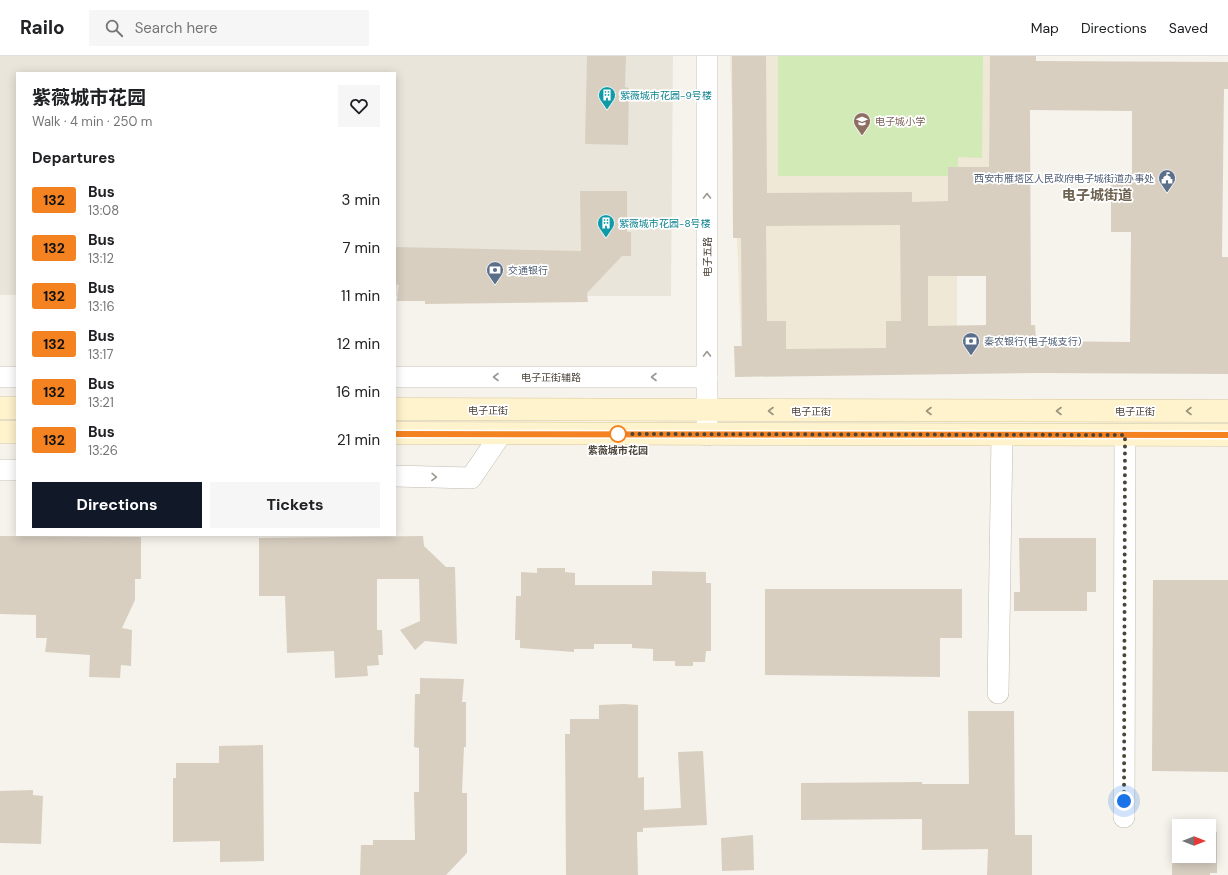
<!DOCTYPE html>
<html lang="en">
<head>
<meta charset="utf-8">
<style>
	:root { --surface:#fff; --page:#f6f6f6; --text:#202124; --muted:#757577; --line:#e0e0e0; --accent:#111827 }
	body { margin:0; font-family:"DM Sans","Noto Sans SC",sans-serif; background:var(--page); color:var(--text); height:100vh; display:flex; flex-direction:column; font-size:15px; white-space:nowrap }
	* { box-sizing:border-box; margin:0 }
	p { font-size:13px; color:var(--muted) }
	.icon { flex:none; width:22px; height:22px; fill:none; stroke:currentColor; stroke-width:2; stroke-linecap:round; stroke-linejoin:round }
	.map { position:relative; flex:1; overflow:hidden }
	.drawer { position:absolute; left:16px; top:16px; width:380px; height:464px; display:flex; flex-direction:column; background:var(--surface); border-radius:0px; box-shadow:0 2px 10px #0003 }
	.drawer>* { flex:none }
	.badge { padding:0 8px; border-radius:3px; font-size:14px; line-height:26px }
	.needle { width:26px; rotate:90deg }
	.fabs { position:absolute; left:1172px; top:763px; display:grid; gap:8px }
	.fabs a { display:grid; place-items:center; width:44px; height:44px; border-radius:0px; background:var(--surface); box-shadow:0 2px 10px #0003; font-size:20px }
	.you { position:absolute; width:20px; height:20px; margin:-10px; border:3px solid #fff; border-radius:50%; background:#1a73e8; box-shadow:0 0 0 6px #1a73e833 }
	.map>.badge { position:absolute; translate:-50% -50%; box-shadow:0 0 0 2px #fff }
	h2 { padding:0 16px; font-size:15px; line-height:36px }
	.round { display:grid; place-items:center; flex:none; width:42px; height:42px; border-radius:0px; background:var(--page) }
	.overview { display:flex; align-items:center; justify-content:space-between; height:68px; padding:0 16px }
	h1 { font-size:19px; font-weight:700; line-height:30px }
	.action { display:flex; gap:8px; margin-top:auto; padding:8px 16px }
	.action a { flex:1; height:46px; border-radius:0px; background:var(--accent); color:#fff; font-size:16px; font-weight:700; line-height:46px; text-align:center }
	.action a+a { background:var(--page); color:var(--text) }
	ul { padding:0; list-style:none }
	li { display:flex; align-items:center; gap:12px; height:48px; padding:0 16px }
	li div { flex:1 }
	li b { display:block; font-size:15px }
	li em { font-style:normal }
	li .badge { min-width:44px; font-weight:700; text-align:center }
	header { display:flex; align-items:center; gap:24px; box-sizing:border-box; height:56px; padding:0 20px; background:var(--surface); border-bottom:1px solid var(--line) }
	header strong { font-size:19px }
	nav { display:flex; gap:22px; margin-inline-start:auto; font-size:14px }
	.search { width:280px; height:36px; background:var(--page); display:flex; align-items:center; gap:10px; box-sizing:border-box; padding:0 14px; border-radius:0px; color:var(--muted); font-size:15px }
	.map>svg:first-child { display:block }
	.residential { fill:#eae5da }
	.education { fill:#efe8d6 }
	.green { fill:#d2eab5 }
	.building { fill:#d8cfc1; fill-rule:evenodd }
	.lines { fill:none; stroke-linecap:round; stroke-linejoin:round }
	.street-casing { stroke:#c2bbae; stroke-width:22 }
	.secondary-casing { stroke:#d6c79b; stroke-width:23 }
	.street { stroke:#fff; stroke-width:21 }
	.secondary { stroke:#fff3cd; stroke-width:22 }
	.oneway { stroke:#9c9892 }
	.oneway2 { stroke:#9c937c }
	.line-casing { stroke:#fff; stroke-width:9 }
	.line { stroke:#f58220; stroke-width:6 }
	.walk { stroke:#4b4439; stroke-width:4; stroke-dasharray:0 7.2 }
	.stop-dot { fill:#fff; stroke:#f58220; stroke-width:2 }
	.labels { text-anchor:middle; stroke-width:3.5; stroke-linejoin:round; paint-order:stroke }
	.culture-label { font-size:10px; fill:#0d838f; stroke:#fff; text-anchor:start }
	.education-label { font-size:10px; fill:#785e54; stroke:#fff; text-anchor:start }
	.service-label { font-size:10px; fill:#4e5e75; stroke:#fff; text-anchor:start }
	.street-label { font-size:10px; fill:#4b4439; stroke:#fff }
	.stop-label { font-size:10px; font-weight:bold; fill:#4b4439; stroke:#fff }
	.district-label { font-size:14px; font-weight:bold; fill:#6e6250; stroke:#fff }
</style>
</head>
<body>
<header>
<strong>Railo</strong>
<div class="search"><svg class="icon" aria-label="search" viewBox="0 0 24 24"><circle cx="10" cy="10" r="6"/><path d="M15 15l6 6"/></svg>Search here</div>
<nav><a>Map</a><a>Directions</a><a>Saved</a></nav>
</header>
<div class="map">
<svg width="1228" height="819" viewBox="0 0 1228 819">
	<rect width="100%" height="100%" fill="#f6f3ec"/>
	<!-- residential -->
	<path class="residential" d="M 0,0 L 673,0 L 671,240 L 395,240 L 395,17 L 17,17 L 17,239 L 0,239 Z"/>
	<!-- education -->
	<path class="education" d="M 730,0 L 990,0 L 989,160 L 957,160 L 957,312 L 742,312 Z"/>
	<!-- green -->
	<path class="green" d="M 778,0 L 983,0 L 982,102 L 958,101 L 958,120 L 778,120 Z"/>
	<!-- building -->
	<g class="building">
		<path d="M 587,0 L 626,0 L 625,31 L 629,32 L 628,89 L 585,88 Z"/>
		<path d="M 732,0 L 766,0 L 767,137 L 912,136 L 912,146 L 948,145 L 948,111 L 989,111 L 990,0 L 1036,0 L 1036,5 L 1228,6 L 1228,33 L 1224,33 L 1222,201 L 1228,201 L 1228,318 L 1036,317 L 735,321 L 734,290 L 742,290 L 741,182 L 733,182 ZM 1030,54 L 1132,55 L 1132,117 L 1126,117 L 1125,128 L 1111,127 L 1111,176 L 1131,176 L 1130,286 L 1036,285 L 1035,269 L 1031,269 ZM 900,169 L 901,265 L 886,265 L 886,292 L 786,293 L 786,265 L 767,265 L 766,170 ZM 928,220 L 986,220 L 986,269 L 928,270 Z"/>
		<path d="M 580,135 L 627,135 L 627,176 L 631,176 L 631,200 L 622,200 L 587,237 L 588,246 L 425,248 L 425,245 L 397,245 L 399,229 L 395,228 L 395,191 L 581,195 Z"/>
		<path d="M 0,480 L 141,481 L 141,523 L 135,523 L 135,544 L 122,572 L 132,574 L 131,610 L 121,609 L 120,622 L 89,621 L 90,599 L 45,596 L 47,582 L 36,582 L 36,559 L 0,558 Z"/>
		<path d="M 423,480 L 424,490 L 446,511 L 455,511 L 457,588 L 425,585 L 415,594 L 400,574 L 420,565 L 419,523 L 377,523 L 377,574 L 382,574 L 383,599 L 378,599 L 379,609 L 367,610 L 368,620 L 335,622 L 334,595 L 287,597 L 285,540 L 259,540 L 259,482 Z"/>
		<path d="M 1019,482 L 1096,482 L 1096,536 L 1087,536 L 1087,555 L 1014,555 L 1014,536 L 1020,536 Z"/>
		<path d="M 537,512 L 565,512 L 565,516 L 575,517 L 575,529 L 652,529 L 652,515 L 706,516 L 706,527 L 711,527 L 711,595 L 706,595 L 705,606 L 693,606 L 693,610 L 675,610 L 675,605 L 653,605 L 653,593 L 632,592 L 632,588 L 594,588 L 594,593 L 574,593 L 574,596 L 520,592 L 520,584 L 515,584 L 516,540 L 521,540 L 521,516 L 537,517 Z"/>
		<path d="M 1153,524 L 1228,524 L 1228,716 L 1152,715 Z"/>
		<path d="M 765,533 L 962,533 L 962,582 L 940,582 L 940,621 L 765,619 Z"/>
		<path d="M 420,622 L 464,623 L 462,646 L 466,646 L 466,691 L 464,691 L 462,737 L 467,737 L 467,797 L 446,819 L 360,819 L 361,789 L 373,789 L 373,784 L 415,784 L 414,736 L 419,736 L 419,692 L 414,691 L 415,638 L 420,638 Z"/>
		<path d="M 624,648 L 638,649 L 638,722 L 644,721 L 644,754 L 681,752 L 678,696 L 703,695 L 707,769 L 643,772 L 643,776 L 637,776 L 638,819 L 566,819 L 565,678 L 570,678 L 570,663 L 599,663 L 599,649 Z"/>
		<path d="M 968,655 L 1014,655 L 1015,779 L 1032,779 L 1032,819 L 987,819 L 988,793 L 922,794 L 922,763 L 801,764 L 801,727 L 922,726 L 922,728 L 969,728 Z"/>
		<path d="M 263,689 L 264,805 L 220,806 L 220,785 L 173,786 L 173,722 L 176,722 L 176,707 L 219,707 L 219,690 Z"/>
		<path d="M 33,734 L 33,739 L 43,740 L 41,788 L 0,787 L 0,735 Z"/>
		<path d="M 1179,776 L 1179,800 L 1209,800 L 1209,776 L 1217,776 L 1217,817 L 1210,817 L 1210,819 L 1172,819 L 1172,777 Z"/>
		<path d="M 753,779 L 754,814 L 722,815 L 721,782 Z"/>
	</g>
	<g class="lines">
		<!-- street casing -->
		<g class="street-casing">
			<g id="street">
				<path d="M 707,0 L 707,379"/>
				<path d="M 0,321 L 17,321"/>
				<path d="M 395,321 L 707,321"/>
				<path d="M 0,414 L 17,414"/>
				<path d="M 395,420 L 471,422 L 501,378"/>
				<path d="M 998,637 L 1002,379"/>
				<path d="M 1124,761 L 1125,379"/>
			</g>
		</g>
		<!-- secondary casing -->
		<g class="secondary-casing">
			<g id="secondary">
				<path d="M 0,352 L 17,352"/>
				<path d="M 395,353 L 1228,355"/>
				<path d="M 0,376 L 17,376"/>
				<path d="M 395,377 L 1228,379"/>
			</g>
		</g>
		<!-- street -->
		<use href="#street" class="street"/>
		<!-- secondary -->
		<use href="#secondary" class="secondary"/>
	</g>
	<!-- one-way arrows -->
	<defs><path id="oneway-chevron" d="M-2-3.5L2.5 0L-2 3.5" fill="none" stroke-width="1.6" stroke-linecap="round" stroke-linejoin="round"/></defs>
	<g class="oneway">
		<use href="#oneway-chevron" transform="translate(707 140) rotate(-90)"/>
		<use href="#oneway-chevron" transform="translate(707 298) rotate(-90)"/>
		<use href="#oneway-chevron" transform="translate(496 321) rotate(180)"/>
		<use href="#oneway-chevron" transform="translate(654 321) rotate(180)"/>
		<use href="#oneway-chevron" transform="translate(434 421) rotate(1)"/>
	</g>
	<g class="oneway2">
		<use href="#oneway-chevron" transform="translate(771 355) rotate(180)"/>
		<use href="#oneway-chevron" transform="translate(929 355) rotate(180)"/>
		<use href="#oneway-chevron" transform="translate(1059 355) rotate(180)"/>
		<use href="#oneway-chevron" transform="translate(1189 355) rotate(180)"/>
	</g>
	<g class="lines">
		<!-- line casing -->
		<g class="line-casing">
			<path id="line" d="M 395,378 L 1228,379"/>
		</g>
		<!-- line -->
		<use href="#line" class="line"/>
		<!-- walk -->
		<path class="walk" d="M 618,378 L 1125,379 L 1124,745"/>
	</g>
	<!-- icons -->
	<defs>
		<g id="building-pin" transform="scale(0.9)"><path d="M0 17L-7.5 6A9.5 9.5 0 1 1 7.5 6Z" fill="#0f9aa8" stroke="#fff"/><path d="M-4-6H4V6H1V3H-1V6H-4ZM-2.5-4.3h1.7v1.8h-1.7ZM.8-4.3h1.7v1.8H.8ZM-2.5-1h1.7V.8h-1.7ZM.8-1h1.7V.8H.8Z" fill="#fff"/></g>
		<g id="school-pin" transform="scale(0.9)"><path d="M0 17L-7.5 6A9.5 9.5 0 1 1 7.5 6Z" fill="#8d6e63" stroke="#fff"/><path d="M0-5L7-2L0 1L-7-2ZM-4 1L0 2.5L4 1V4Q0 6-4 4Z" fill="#fff"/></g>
		<g id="civic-pin" transform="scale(0.9)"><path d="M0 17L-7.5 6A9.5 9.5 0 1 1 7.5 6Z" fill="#5c6f8a" stroke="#fff"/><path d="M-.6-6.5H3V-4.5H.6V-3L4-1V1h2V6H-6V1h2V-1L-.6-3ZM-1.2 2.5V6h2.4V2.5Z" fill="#fff"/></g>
		<g id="bank-pin" transform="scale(0.9)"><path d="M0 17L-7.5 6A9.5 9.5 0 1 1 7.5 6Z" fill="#5c6f8a" stroke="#fff"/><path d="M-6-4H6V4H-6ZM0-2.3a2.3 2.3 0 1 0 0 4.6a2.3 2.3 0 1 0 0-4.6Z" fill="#fff"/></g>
	</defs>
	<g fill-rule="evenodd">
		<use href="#building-pin" x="607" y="39"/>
		<use href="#school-pin" x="862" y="65"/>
		<use href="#civic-pin" x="1167" y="122"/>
		<use href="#building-pin" x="606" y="167"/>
		<use href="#bank-pin" x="495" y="214"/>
		<use href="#bank-pin" x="971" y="285"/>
	</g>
	<!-- markers -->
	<circle class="stop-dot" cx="618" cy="378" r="8"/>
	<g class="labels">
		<!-- culture labels -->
		<g class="culture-label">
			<text x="620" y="43">紫薇城市花园-9号楼</text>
			<text x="619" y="171">紫薇城市花园-8号楼</text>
		</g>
		<!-- education labels -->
		<g class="education-label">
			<text x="875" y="69">电子城小学</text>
		</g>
		<!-- service labels -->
		<g class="service-label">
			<text x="1154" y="126" text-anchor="end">西安市雁塔区人民政府电子城街道办事处</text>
			<text x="508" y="218">交通银行</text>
			<text x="984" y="289">秦农银行(电子城支行)</text>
		</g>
		<!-- street labels -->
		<g class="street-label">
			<text transform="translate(707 201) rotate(-90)" y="4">电子五路</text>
			<text x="551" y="325">电子正街辅路</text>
			<text x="488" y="358">电子正街</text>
			<text x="811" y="359">电子正街</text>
			<text x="1135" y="359">电子正街</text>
		</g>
		<!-- stop labels -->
		<g class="stop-label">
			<text x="618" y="398">紫薇城市花园</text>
		</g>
		<!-- district labels -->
		<g class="district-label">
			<text x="1097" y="144">电子城街道</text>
		</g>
	</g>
</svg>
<div class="fabs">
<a><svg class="needle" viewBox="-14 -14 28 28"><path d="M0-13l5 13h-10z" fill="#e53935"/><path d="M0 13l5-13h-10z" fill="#757577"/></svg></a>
</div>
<div class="you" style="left:1124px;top:745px"></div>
<section class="drawer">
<div class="overview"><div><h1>紫薇城市花园</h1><p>Walk · 4 min · 250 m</p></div><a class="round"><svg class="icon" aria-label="heart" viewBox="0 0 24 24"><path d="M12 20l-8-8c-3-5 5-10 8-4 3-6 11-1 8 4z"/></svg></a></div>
<h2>Departures</h2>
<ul>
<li><span class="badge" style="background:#f58220;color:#111">132</span><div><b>Bus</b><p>13:08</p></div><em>3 min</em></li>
<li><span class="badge" style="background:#f58220;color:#111">132</span><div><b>Bus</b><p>13:12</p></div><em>7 min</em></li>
<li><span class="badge" style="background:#f58220;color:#111">132</span><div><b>Bus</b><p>13:16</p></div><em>11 min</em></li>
<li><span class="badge" style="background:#f58220;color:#111">132</span><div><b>Bus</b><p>13:17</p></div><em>12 min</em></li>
<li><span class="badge" style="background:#f58220;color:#111">132</span><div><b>Bus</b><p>13:21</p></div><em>16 min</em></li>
<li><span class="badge" style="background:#f58220;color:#111">132</span><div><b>Bus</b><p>13:26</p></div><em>21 min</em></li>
</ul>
<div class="action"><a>Directions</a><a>Tickets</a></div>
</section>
</div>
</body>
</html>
